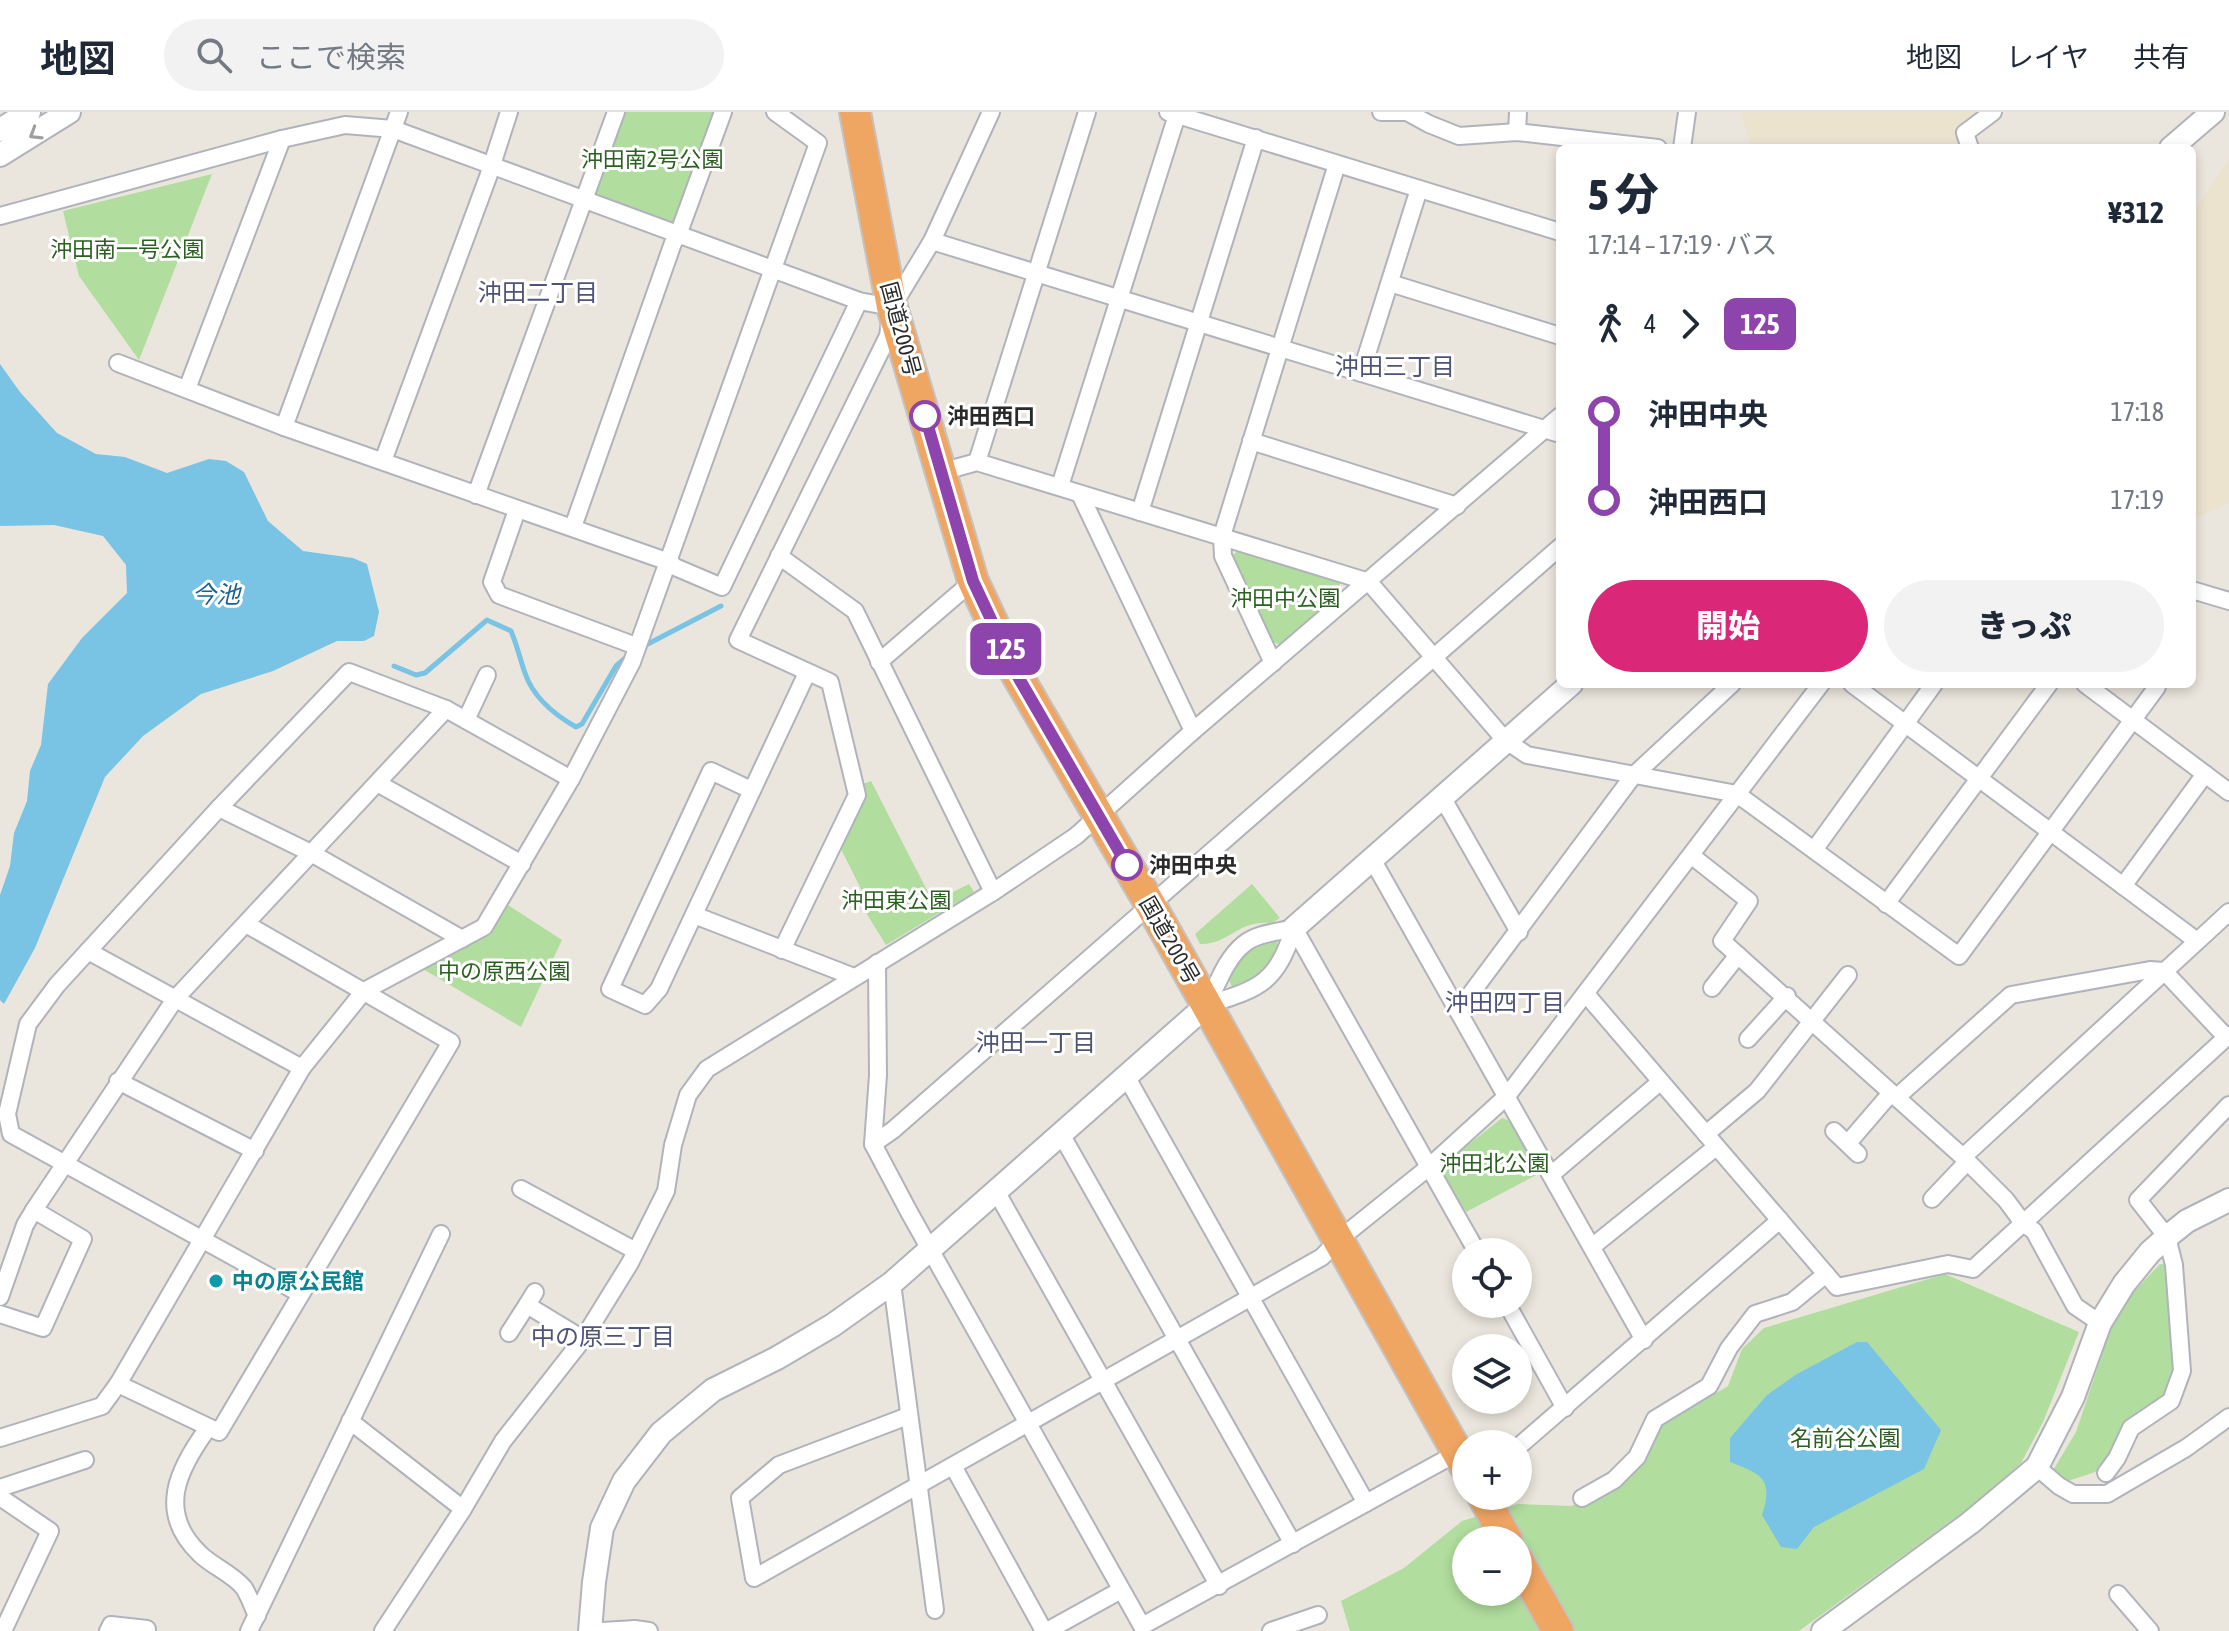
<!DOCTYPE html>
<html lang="ja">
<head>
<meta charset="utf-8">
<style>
	:root { --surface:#fff; --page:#f2f2f3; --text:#1f2937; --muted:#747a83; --line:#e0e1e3; --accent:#db2777 }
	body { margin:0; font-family:"Asap Condensed","Noto Sans JP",sans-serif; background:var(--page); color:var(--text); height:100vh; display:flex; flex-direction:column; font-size:30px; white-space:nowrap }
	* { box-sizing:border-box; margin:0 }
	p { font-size:26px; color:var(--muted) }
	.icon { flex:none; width:44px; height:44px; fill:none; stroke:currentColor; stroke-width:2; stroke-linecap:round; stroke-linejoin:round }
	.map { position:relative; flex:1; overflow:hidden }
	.side { position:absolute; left:1556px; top:32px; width:640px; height:544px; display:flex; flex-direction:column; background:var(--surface); border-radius:12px; box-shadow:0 4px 12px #0003 }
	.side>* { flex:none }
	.badge { padding:0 16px; border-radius:12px; font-size:28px; line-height:52px }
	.buttons { position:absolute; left:1452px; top:1126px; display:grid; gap:16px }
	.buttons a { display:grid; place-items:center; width:80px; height:80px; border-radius:50%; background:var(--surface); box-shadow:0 4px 12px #0003; font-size:40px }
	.map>.badge { position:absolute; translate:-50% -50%; box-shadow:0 0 0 4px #fff }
	.legs { display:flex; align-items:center; gap:12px; height:88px; padding:0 32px; font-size:26px }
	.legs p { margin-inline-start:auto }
	.head { display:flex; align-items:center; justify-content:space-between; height:136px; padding:0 32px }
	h1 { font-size:44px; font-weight:800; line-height:60px }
	.primary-button { display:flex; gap:16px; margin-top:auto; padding:16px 32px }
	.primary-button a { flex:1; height:92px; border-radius:48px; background:var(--accent); color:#fff; font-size:32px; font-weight:800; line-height:92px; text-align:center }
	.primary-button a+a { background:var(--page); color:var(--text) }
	ul { padding:0 32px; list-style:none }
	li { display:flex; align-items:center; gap:28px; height:88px; font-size:30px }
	li i { display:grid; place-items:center; width:12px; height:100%; margin:0 10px; background:currentColor }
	li i::after { content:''; width:20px; height:20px; margin:-10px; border:6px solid; border-radius:50%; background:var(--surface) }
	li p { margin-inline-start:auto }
	li:first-child i { background:linear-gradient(#0000 50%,currentColor 0) }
	li:last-child i { background:linear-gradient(currentColor 50%,#0000 0) }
	header { display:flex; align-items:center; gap:48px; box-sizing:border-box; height:112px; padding:0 40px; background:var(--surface); border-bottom:2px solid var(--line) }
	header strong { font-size:38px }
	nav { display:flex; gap:44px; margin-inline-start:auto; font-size:28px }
	.search { width:560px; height:72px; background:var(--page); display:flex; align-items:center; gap:20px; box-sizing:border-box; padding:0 28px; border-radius:44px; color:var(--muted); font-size:30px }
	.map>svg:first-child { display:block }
	.education { fill:#ebe3ce }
	.green { fill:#b1dd9e; fill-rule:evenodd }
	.water { fill:#79c3e4 }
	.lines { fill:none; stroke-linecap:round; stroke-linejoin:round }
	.stream { stroke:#79c3e4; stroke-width:5 }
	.street-casing { stroke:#b1b3bc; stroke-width:20 }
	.secondary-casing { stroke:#b1b3bc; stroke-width:26 }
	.highway-casing { stroke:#c3c3c3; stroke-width:34 }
	.street { stroke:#fff; stroke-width:16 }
	.secondary { stroke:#fff; stroke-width:22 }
	.highway { stroke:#f0a663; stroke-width:30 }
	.oneway { stroke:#9f9f9f }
	.line-1-casing { stroke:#fff; stroke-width:18 }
	.line-1 { stroke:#8e44ad; stroke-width:12 }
	.stop-1-dot { fill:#fff; stroke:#8e44ad; stroke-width:4 }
	.culture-dot { fill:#0f9aa8; stroke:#fff; stroke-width:3 }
	.labels { text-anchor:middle; stroke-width:6; stroke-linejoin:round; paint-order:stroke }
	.park-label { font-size:22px; fill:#2b6120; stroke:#fff }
	.street-label { font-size:22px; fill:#2a2a2a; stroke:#fff }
	.stop-label { font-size:22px; font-weight:bold; fill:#2a2a2a; stroke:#fff; text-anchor:start }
	.culture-label { font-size:22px; font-weight:bold; fill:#0d838f; stroke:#fff; text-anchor:start }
	.neighbourhood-label { font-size:24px; fill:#4e5477; stroke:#fff }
	.water-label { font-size:24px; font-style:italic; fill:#19628f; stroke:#fff }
</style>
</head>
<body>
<header>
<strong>地図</strong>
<div class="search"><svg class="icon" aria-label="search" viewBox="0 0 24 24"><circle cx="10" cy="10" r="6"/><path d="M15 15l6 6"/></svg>ここで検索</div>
<nav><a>地図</a><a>レイヤ</a><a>共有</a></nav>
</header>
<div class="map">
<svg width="2229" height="1519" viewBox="0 0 2229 1519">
	<rect width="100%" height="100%" fill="#ebe6dd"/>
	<!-- education -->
	<g class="education">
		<path d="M 1741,0 L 1979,0 L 1957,15 L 1963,36 L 1751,36 Z"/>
		<path d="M 2229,47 L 2229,391 L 2192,408 L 2192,103 Z"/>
	</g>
	<!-- green -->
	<g class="green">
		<path d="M 623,0 L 716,0 L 674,112 L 597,84 L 593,78 Z"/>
		<path d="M 212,62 L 139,248 L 79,164 L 63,99 Z"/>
		<path d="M 1238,439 L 1340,471 L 1340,482 L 1281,533 L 1270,529 L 1230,445 Z"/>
		<path d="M 871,669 L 933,790 L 969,772 L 974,780 L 886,833 L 860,791 L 863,781 L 841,737 L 866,686 L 863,672 Z"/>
		<path d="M 1252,772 L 1280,806 L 1272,811 C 1236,808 1229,833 1200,832 L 1195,822 Z"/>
		<path d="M 508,793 L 562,828 L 521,915 L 423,857 L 490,823 Z"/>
		<path d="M 1276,829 L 1280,835 L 1276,849 L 1254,868 L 1247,868 L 1232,875 L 1227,864 C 1241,846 1251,831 1276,829 Z"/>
		<path d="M 1502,1006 L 1512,1010 L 1542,1060 L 1466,1100 L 1442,1059 L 1443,1053 Z"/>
		<path d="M 2160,1152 L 2168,1153 L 2174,1255 L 2166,1280 L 2149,1298 L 2128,1310 L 2104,1352 L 2095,1360 L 2065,1370 L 2052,1360 L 2076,1320 L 2111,1216 L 2126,1188 Z"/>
		<path d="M 1945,1162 L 2079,1220 L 2043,1310 L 2021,1351 L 1973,1393 L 1799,1519 L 1350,1519 L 1341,1489 L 1404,1456 L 1462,1409 L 1518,1392 L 1571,1394 L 1617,1373 L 1659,1315 L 1728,1274 L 1742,1237 L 1764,1216 ZM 1466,1428 L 1518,1428 L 1518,1480 L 1466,1480 Z"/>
	</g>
	<!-- water -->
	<g class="water">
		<path d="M 0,252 L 20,280 L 57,321 L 96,342 L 125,345 L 167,361 L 209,347 L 226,349 L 244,360 L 268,409 L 303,439 L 353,446 L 367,452 L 379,500 L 374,524 L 364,529 L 337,529 L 273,559 L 201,582 L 143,624 L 105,665 L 35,836 L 4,892 L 0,888 L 0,783 L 10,754 L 14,721 L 27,689 L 30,659 L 41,633 L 48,572 L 82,526 L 127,481 L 126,453 L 103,424 L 54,413 L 0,414 Z"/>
		<path d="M 1857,1230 L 1867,1230 L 1941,1318 L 1924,1357 L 1814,1415 L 1797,1437 L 1781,1435 L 1762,1403 C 1774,1366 1761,1362 1730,1350 L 1730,1326 L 1767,1283 L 1797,1262 Z"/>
	</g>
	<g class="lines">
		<!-- stream -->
		<g class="stream">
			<path d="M 642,535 L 721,494"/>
			<path d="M 394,554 L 416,563 L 425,561 L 487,508 L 511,519 C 517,533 520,547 525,561 C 533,585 555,603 576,615 L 582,612 L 616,554 L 630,542"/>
		</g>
		<!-- street casing -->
		<g class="street-casing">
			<g id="street">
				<path d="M 1168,0 L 1560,120"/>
				<path d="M 1381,0 L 1407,0 L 1429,12 L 1459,24 L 1517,20 L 1658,36"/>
				<path d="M 1517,20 L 1518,0"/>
				<path d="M 1682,36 L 1687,0"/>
				<path d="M 1970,36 L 1965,21 L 1993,0"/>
				<path d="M 0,104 L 282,27 L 345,13 L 393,17 L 859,189 L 892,195"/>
				<path d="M 932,129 L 1560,322"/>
				<path d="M 1390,171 L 1560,224"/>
				<path d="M 118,251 L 284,315 L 669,450 L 675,455 L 722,475 L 859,189"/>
				<path d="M 1361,261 L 1419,77"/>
				<path d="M 187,277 L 282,27"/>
				<path d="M 284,315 L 399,0"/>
				<path d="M 1251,329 L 1457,394"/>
				<path d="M 383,349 L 488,65 L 509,0"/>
				<path d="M 977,350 L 1087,0"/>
				<path d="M 941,360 L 977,350 L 1369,470 L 1505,628 L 1527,643 L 1737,682 L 1959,844 L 2157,575"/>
				<path d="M 1060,374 L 1177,3"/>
				<path d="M 1080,382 L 1193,619"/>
				<path d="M 476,383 L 616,0"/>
				<path d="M 517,398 L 492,470 L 499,483 L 636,534"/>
				<path d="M 1140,400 L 1256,26"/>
				<path d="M 573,415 L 673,131 L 678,123 L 723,0"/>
				<path d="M 779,444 L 855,499 L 993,780"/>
				<path d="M 2192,478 L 2229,489"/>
				<path d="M 879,550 L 973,469"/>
				<path d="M 1273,551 L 1223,444 L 1222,424 L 1337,52"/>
				<path d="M 1852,572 L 2197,829"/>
				<path d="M 2085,572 L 2229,680"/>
				<path d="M 466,608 L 487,563"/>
				<path d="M 379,672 L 522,752"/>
				<path d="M 751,678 L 711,659 L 610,877 L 645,893 L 659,877 L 807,561"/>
				<path d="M 1442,685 L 1519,820"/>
				<path d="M 219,696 L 311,741 L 462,827"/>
				<path d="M 1814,738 L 1934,572"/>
				<path d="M 1692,744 L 1749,789 L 1722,829 L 1963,1045 L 2006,1088 L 2023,1111 L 2034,1119 L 2075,1194 L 2100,1211"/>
				<path d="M 1372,747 L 1644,1228"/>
				<path d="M 2123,774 L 2205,662"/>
				<path d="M 1886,792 L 2049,572"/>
				<path d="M 694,803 L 854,865"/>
				<path d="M 1294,816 L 1477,1140"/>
				<path d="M 782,838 L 857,683 L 830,570 L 738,528 L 888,224 L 892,195 L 932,129 L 991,0"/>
				<path d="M 88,839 L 302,956"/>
				<path d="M 877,851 L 878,963 L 873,1032 L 909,1100 L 1142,1514 L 1457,1341"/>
				<path d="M 1712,876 L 1738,843"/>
				<path d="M 1586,882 L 1837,1175 L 1948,1152 L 1973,1157 L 2229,923"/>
				<path d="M 1207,893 C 1217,873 1226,846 1244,832 C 1257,821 1279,820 1294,816"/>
				<path d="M 1207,893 C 1260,876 1276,872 1294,816"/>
				<path d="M 1458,899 L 1633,664 L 1732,572"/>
				<path d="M 1748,927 L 1787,884"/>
				<path d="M 1126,964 L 1366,1391"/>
				<path d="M 118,969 L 255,1039"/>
				<path d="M 1897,985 L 2011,883 L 2150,858 L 2164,859 L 2226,925"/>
				<path d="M 1834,1019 L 1858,1042"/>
				<path d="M 1061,1022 L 1293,1432"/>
				<path d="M 1706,1022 L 1757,979 L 1848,863"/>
				<path d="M 1848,1031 L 1891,981"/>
				<path d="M 873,1032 L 893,1018 L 1560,435"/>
				<path d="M 1963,1045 L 2229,800"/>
				<path d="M 1552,1062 L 1660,970"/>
				<path d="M 521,1077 L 634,1138"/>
				<path d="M 996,1079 L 1219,1474"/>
				<path d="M 1932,1087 L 1967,1050"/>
				<path d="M 1593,1134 L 1716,1035"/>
				<path d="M 892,1171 L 935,1498"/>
				<path d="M 535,1180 L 527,1193 L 583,1227"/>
				<path d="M 301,1182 L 11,1022 L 7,1002 L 28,912 L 57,873 L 219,696 L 349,560 L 446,597 L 571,667"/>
				<path d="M 0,1185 L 25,1113 L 34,1098 L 175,887 L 446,597"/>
				<path d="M 1507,1192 L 1565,1296"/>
				<path d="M 0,1202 L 43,1216 L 83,1127 L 34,1098"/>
				<path d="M 509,1221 L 527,1193"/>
				<path d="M 118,1272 L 219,1320 L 451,930 L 246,812"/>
				<path d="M 908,1304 L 779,1353 L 740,1386 L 754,1466 L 1322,1145 L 1337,1129 L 1429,1055 L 1507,984 L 1821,572"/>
				<path d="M 350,1309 L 463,1397"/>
				<path d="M 208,1316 C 178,1357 156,1400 200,1442 C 212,1454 233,1462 244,1476 C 249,1484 253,1495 257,1504"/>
				<path d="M 0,1326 L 102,1294 L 118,1272 L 302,956 L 364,879 L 484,815 L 571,667 L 632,550 L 818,31 L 775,0"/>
				<path d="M 1518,1335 L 1780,1108"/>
				<path d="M 953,1354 L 1044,1519"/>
				<path d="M 2037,1355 L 2059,1374 L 2073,1382 L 2107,1382 L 2186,1336 L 2229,1305"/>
				<path d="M 2106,1361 L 2117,1346 L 2131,1316 L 2171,1289 L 2182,1259 L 2174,1153 L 2167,1125 L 2138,1088 L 2229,993"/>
				<path d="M 0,1376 L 85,1348"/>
				<path d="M 0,1385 L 50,1419 L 3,1519"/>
				<path d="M 1582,1386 L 1614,1368 L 1637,1345 L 1655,1307 L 1709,1274 L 1729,1236 L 1755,1202 L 1792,1190 L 1826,1162"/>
				<path d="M 2118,1482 L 2150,1519"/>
				<path d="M 108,1519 L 111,1513 L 147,1517"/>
				<path d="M 249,1519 L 441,1122"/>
				<path d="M 383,1519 L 463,1397 L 503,1329 L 583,1227 L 630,1151 L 666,1079 L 673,1033 L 688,983 L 707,957 L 993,780 L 1076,724 L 1193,619 L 1560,304"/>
				<path d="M 602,1519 L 635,1517 L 649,1519"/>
				<path d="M 1047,1519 L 1121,1478"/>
				<path d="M 1271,1519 L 1318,1503"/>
			</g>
		</g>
		<!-- secondary casing -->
		<g class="secondary-casing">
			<g id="secondary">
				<path d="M 0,18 L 29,0"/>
				<path d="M 2171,36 L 2213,0"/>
				<path d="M 0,43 L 69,0"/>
				<path d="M 1294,816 L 1571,572"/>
				<path d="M 590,1519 L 594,1470 L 602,1416 L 624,1369 L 661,1321 L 713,1278 L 777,1246 L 833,1213 L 892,1171 L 1207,893"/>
				<path d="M 1823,1519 L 1970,1411 L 2037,1355 L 2073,1285 L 2100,1211 L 2124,1172 L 2150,1140 L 2167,1125 L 2187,1109 L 2229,1088"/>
			</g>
		</g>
		<!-- highway casing -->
		<g class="highway-casing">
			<g id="highway">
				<path d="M 855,0 L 892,195 L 973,469 L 1017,563 L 1150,792 L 1466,1356"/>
				<path d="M 1483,1384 L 1507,1428"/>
				<path d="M 1518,1448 L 1558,1519"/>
			</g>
		</g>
		<!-- street -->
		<use href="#street" class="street"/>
		<!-- secondary -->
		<use href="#secondary" class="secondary"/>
		<!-- highway -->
		<use href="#highway" class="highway"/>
	</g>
	<!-- one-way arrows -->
	<defs><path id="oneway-chevron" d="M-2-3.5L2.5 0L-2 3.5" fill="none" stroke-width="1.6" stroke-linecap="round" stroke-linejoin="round" transform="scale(2)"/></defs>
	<use class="oneway" href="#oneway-chevron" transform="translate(35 22) rotate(148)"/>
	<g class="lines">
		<!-- line-1 casing -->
		<g class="line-1-casing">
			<path id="line-1" d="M 925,304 L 973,469 L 1017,563 L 1127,753"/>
		</g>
		<!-- line-1 -->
		<use href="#line-1" class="line-1"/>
	</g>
	<!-- markers -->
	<g class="stop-1-dot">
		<circle cx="925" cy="304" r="14"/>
		<circle cx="1127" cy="753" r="14"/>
	</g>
	<circle class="culture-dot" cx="216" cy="1169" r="8"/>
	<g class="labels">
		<!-- park labels -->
		<g class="park-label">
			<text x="652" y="55">沖田南2号公園</text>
			<text x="127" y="145">沖田南一号公園</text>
			<text x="1285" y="494">沖田中公園</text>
			<text x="896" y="796">沖田東公園</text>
			<text x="504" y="867">中の原西公園</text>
			<text x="1494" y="1059">沖田北公園</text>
			<text x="1845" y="1334">名前谷公園</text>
		</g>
		<!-- street labels -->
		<g class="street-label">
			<text transform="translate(901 217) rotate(75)" y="8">国道200号</text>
			<text transform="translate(1170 828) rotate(60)" y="8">国道200号</text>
		</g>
		<!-- stop labels -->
		<g class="stop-label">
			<text x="947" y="312">沖田西口</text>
			<text x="1149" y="761">沖田中央</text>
		</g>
		<!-- culture labels -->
		<g class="culture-label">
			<text x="232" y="1177">中の原公民館</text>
		</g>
		<!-- neighbourhood labels -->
		<g class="neighbourhood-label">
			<text x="538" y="189">沖田二丁目</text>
			<text x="1395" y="263">沖田三丁目</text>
			<text x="1505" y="899">沖田四丁目</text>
			<text x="1036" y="939">沖田一丁目</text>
			<text x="603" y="1233">中の原三丁目</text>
		</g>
		<!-- water labels -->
		<g class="water-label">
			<text x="216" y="491">今池</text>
		</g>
	</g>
</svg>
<div class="buttons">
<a><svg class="icon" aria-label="locate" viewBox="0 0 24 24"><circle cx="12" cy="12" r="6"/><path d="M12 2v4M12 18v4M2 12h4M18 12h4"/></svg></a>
<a><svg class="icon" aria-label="layers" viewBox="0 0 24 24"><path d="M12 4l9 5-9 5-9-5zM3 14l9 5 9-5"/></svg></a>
<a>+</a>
<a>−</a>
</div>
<b class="badge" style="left:1006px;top:537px;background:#8e44ad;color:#fff">125</b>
<section class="side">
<div class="head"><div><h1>5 分</h1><p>17:14 – 17:19 · バス</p></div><b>¥312</b></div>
<div class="legs"><svg class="icon" aria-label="walk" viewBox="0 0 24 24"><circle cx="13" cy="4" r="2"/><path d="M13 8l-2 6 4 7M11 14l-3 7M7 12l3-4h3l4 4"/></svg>4<svg class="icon" aria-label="forward" viewBox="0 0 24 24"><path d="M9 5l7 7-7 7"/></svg><b class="badge" style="background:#8e44ad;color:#fff">125</b></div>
<ul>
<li><i style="color:#8e44ad"></i><b>沖田中央</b><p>17:18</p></li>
<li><i style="color:#8e44ad"></i><b>沖田西口</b><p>17:19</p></li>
</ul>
<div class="primary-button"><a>開始</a><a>きっぷ</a></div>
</section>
</div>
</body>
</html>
